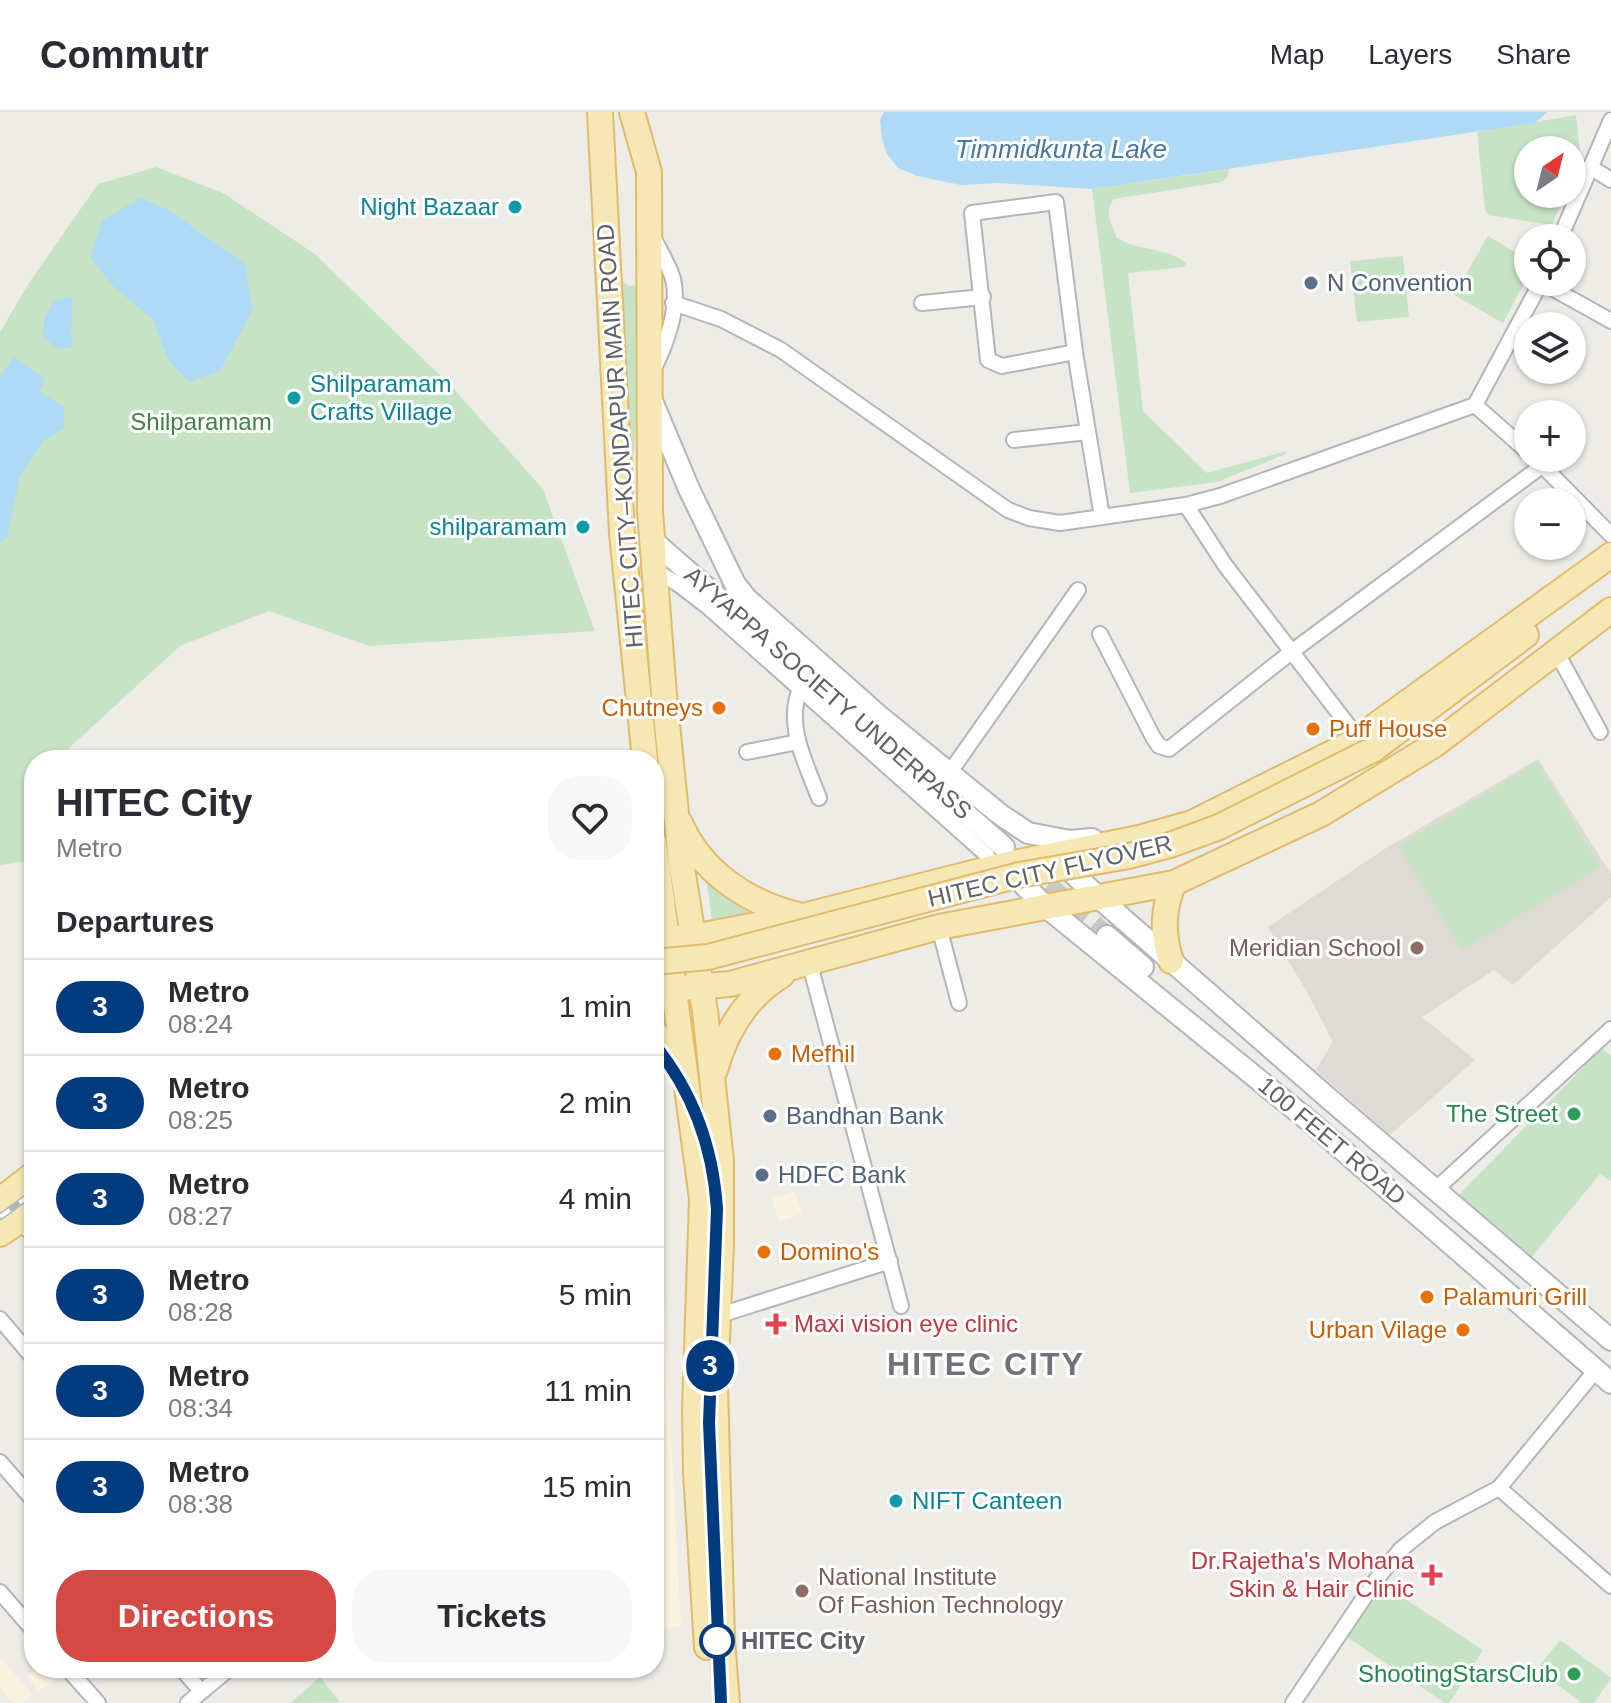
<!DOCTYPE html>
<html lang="en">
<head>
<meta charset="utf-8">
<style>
	:root { --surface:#fff; --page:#f7f7f7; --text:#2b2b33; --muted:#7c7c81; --line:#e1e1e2; --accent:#d54945 }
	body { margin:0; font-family:Helvetica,sans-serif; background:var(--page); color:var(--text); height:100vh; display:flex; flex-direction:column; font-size:30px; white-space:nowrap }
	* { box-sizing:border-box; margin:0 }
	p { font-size:26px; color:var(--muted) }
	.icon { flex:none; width:44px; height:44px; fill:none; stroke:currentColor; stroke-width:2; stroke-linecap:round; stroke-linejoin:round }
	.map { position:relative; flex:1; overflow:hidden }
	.sheet { position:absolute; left:24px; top:638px; width:640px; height:928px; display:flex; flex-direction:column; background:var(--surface); border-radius:32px; box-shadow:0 2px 6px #0004 }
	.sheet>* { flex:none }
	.badge { padding:0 16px; border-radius:26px; font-size:28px; line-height:52px }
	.needle { width:52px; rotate:35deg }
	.fabs { position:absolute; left:1514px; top:24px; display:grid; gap:16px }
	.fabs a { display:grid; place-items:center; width:72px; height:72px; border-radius:50%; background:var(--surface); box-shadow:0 2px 6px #0004; font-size:40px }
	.map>.badge { position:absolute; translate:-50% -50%; box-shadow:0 0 0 4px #fff }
	h2 { padding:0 32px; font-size:30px; line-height:72px }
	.round { display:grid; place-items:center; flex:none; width:84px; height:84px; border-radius:32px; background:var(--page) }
	.head { display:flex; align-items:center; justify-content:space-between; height:136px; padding:0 32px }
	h1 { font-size:38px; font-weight:600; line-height:60px }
	.button { display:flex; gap:16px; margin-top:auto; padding:16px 32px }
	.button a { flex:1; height:92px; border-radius:32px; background:var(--accent); color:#fff; font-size:32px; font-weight:600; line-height:92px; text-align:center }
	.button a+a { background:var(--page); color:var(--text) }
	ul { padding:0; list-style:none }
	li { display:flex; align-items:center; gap:24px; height:96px; padding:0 32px; border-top:2px solid var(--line) }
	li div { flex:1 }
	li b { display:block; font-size:30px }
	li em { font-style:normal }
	li .badge { min-width:88px; font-weight:700; text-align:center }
	header { display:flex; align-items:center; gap:48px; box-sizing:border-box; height:112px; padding:0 40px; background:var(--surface); border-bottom:2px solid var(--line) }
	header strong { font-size:38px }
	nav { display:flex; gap:44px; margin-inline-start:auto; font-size:28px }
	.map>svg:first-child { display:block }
	.commercial { fill:#faf3df }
	.education { fill:#dedbd5 }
	.green { fill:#c7e3c6 }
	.water { fill:#afdaf5 }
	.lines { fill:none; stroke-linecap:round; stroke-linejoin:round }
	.secondary-tunnel { stroke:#cac9c6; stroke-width:20; stroke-dasharray:20 10; stroke-linecap:butt }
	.street-casing { stroke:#b3b6b9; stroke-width:18 }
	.secondary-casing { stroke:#b2b5b9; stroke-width:24 }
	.primary-casing { stroke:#e1bb6c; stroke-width:28 }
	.street { stroke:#fff; stroke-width:14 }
	.secondary { stroke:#fff; stroke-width:20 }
	.primary { stroke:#f6e8b4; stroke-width:24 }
	.rail-casing { stroke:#b4b5b5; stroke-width:7 }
	.rail { stroke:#fff; stroke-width:4; stroke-dasharray:12; stroke-linecap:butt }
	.primary-bridge-casing { stroke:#e1bb6c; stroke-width:28; stroke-linecap:butt }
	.primary-bridge { stroke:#f6e8b4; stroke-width:24 }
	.line-casing { stroke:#fff; stroke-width:18 }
	.line { stroke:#003b80; stroke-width:12 }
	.culture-dot { fill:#0f9aa8; stroke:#fff; stroke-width:3 }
	.service-dot { fill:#5c6f8a; stroke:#fff; stroke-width:3 }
	.food-dot { fill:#e8710a; stroke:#fff; stroke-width:3 }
	.education-dot { fill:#8d6e63; stroke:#fff; stroke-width:3 }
	.leisure-dot { fill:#2e9e5b; stroke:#fff; stroke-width:3 }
	.health-dot { fill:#e0444e; stroke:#fff; stroke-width:3 }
	.stop-dot { fill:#fff; stroke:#003b80; stroke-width:4 }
	.labels { text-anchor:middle; stroke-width:6; stroke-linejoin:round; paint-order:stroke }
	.culture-label { font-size:24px; fill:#0d838f; stroke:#fff; text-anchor:end }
	.service-label { font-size:24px; fill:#4e5e75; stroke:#fff; text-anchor:start }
	.park-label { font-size:24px; fill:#408240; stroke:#fff }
	.street-label { font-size:24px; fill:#5e6165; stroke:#fff }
	.food-label { font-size:24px; fill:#c56008; stroke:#fff; text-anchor:start }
	.education-label { font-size:24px; fill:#785e54; stroke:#fff; text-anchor:end }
	.leisure-label { font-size:24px; fill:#27864d; stroke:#fff; text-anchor:end }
	.health-label { font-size:24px; fill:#be3a42; stroke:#fff; text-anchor:start }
	.stop-label { font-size:24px; font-weight:bold; fill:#5e6165; stroke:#fff; text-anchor:start }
	.water-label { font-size:26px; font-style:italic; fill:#4a779d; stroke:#fff }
	.district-label { font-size:32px; font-weight:bold; letter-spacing:2px; fill:#6f7377; stroke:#fff }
</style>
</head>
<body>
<header>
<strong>Commutr</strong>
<nav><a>Map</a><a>Layers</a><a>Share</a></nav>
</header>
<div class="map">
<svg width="1611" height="1591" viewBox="0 0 1611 1591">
	<rect width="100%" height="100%" fill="#eeece6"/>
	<!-- commercial -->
	<g class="commercial">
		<path d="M 654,959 L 661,971 L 664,1182 L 654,1181 Z"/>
		<path d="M 794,1079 L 802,1101 L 779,1110 L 772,1086 Z"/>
		<path d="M 654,1185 L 664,1186 L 681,1514 L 654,1517 Z"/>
		<path d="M 0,1545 L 32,1582 L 23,1591 L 13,1591 L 0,1576 Z"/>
		<path d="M 37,1556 L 55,1556 L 61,1563 L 39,1579 L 28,1565 Z"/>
	</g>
	<!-- education -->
	<path class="education" d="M 1538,647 L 1611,762 L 1611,785 L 1513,873 L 1494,858 L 1422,905 L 1475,948 L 1390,1023 L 1316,958 L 1333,930 L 1307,880 L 1268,815 L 1383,738 Z"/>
	<!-- green -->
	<g class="green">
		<path d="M 1576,3 L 1581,48 L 1572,68 L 1572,38 L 1528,38 L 1528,82 L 1566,82 L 1552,113 L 1488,103 L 1485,98 L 1477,20 Z"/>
		<path d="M 156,55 L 223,81 L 315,142 L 454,277 L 543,377 L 595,519 L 369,534 L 269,499 L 180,534 L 67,638 L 67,648 L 34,648 L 34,748 L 0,753 L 0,220 L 29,171 L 98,72 Z"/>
		<path d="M 1229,57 L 1227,66 L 1222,70 L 1114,87 C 1103,98 1112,114 1117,126 C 1138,139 1166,135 1186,151 L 1184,155 L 1128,161 L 1143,299 L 1207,361 L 1286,339 L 1286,342 L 1217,370 L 1130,381 L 1092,77 Z"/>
		<path d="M 1488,124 L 1528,148 L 1528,164 L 1503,211 L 1454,183 Z"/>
		<path d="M 1403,144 L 1409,205 L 1357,210 L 1350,149 Z"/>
		<path d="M 618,167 L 630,174 L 644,170 L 631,391 Z"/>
		<path d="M 1537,650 L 1601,755 L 1462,838 L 1398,734 Z"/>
		<path d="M 706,765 L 720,782 L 751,802 L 712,809 Z"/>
		<path d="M 1602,936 L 1611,944 L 1611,1069 L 1600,1062 L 1530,1147 L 1457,1085 Z"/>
		<path d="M 1376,1468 L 1483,1538 L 1449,1591 L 1445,1591 L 1341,1521 Z"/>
		<path d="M 1560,1528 L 1611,1566 L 1594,1591 L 1582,1591 L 1537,1557 Z"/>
		<path d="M 320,1565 L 340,1590 L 290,1591 Z"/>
	</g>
	<!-- water -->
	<g class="water">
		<path d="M 884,0 L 1547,0 L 1535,11 L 1092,77 L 999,71 L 961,73 L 917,64 L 898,56 L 887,42 L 882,27 L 880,8 Z"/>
		<path d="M 140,86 L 167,97 L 244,151 L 253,197 L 220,259 L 189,270 L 168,248 L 153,208 L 114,175 L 90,145 L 102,109 Z"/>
		<path d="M 71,184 C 74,201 70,217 72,235 L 58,237 L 43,225 L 44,207 L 54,189 Z"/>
		<path d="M 14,245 L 45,267 L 40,280 L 64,295 L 64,316 L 43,329 L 20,364 L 7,425 L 0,431 L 0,264 Z"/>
	</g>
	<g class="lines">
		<!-- secondary-tunnel -->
		<path class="secondary-tunnel" d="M 1025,754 L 1107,824"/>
		<!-- street casing -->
		<g class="street-casing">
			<g id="street">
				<path d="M 1590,55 L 1611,68"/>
				<path d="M 1560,126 L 1611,8"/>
				<path d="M 1541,170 L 1611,209"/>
				<path d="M 673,191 L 721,207 L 781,238 L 1008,398 L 1029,406 L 1060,411 L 1186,393 L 1220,384 L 1475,293 L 1541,170"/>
				<path d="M 922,191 L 983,185"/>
				<path d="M 1075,240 L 1002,254 L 988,248 L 972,101 L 1056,90 L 1075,240 L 1102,405"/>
				<path d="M 653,258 C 666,233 680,196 673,167 C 669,153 660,139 654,127"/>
				<path d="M 1475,293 L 1528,340"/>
				<path d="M 1014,328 L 1088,320"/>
				<path d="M 1535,346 L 1611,423"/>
				<path d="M 1186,393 L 1225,453 L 1358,626"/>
				<path d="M 654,458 L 678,472 L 708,495 L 987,743"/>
				<path d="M 1100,522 L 1153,625 L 1159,634 L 1169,637 L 1290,541 L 1543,353"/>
				<path d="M 1556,539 L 1600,620"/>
				<path d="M 800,577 C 785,614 806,651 819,686"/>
				<path d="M 747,640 L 798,630"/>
				<path d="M 950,660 L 1078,478"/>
				<path d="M 939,815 L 959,891"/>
				<path d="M 809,849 L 901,1194"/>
				<path d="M 1434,1079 L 1611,917"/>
				<path d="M 19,1109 L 34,1124"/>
				<path d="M 717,1204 L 890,1149"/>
				<path d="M 0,1207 L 34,1247"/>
				<path d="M 0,1350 L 34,1389"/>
				<path d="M 1499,1376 L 1611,1474"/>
				<path d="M 0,1480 L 34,1519"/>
				<path d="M 67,1556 L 98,1591"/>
				<path d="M 181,1556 L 201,1579"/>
				<path d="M 188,1591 L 230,1556"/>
				<path d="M 1293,1591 L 1376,1468 L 1400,1438 L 1435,1410 L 1499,1376 L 1596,1258"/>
			</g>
		</g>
		<!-- secondary casing -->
		<g class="secondary-casing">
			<g id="secondary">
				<path d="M 652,289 L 689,377 L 735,472 L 746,486 L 878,603 L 1001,703 L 1028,721 L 1070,729 L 1092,727"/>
				<path d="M 652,428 L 1004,735"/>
				<path d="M 1059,748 L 1098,785 L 1327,985 L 1611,1228"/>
				<path d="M 1007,756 L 1046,795 L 1308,1008 L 1611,1271"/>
				<path d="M 1107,824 L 1143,855"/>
			</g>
		</g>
		<!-- primary casing -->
		<g class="primary-casing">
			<g id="primary">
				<path d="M 600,0 L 622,421 L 645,648"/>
				<path d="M 632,0 L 649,60 L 650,400 L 664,583 L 681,750 L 705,899 L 721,1049 L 721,1133 L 715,1274 L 722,1528 L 727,1591"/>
				<path d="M 1374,637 L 1526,523"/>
				<path d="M 680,711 C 701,760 748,791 798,803"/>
				<path d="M 654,730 L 702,1087 L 695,1297 L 696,1360 L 707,1535"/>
				<path d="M 654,828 L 693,825 L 803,804 L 1004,753 L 1139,726 L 1192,711 L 1350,632 L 1611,443"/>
				<path d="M 1171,849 C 1162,822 1162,797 1174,771"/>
				<path d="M 654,878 L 730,872 L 939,815 L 1174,771 L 1321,702 L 1434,633 L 1611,498"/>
				<path d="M 654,919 L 679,956"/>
				<path d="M 715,958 C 726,918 746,885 782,863"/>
				<path d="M 0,1088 L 34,1062"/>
				<path d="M 0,1122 L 34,1099"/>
			</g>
		</g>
		<!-- street -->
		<use href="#street" class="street"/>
		<!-- secondary -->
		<use href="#secondary" class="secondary"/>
		<!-- primary -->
		<use href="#primary" class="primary"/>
		<!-- rail casing -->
		<g class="rail-casing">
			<g id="rail">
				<path d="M 654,932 C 694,981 713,1035 717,1097 L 709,1311 L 721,1591"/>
				<path d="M 0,1105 L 34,1080"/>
			</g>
		</g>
		<!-- rail -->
		<use href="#rail" class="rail"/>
		<!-- primary-bridge casing -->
		<g class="primary-bridge-casing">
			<path id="primary-bridge" d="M 654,850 L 708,845 L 1019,763 L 1129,744 L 1170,733 L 1219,715 L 1374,637"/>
		</g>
		<!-- primary-bridge -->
		<use href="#primary-bridge" class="primary-bridge"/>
	</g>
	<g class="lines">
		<!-- line casing -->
		<g class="line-casing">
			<path id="line" d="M 654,932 C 694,981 713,1035 717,1097 L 709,1311 L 721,1591"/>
		</g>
		<!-- line -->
		<use href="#line" class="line"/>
	</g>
	<!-- markers -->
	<g class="culture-dot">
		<circle cx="515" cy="95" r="8"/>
		<circle cx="294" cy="286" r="8"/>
		<circle cx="583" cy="415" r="8"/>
		<circle cx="896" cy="1389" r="8"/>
	</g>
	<g class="service-dot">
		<circle cx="1311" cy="171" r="8"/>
		<circle cx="770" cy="1004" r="8"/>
		<circle cx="762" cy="1063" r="8"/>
	</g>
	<g class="food-dot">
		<circle cx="719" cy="596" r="8"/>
		<circle cx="1313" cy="617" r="8"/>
		<circle cx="775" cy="942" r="8"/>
		<circle cx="764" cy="1140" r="8"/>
		<circle cx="1427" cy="1185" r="8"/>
		<circle cx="1463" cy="1218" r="8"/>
	</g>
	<g class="education-dot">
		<circle cx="1417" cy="836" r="8"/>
		<circle cx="802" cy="1479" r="8"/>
	</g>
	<g class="leisure-dot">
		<circle cx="1574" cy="1002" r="8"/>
		<circle cx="1574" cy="1562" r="8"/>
	</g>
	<g class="health-dot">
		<path d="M772 1200h8v8h8v8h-8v8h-8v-8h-8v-8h8z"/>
		<path d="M1428 1451h8v8h8v8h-8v8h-8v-8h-8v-8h8z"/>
	</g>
	<circle class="stop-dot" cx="717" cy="1529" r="16"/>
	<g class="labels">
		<!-- culture labels -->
		<g class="culture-label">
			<text x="499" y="103">Night Bazaar</text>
			<text x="310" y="280" text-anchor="start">Shilparamam<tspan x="310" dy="28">Crafts Village</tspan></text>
			<text x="567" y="423">shilparamam</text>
			<text x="912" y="1397" text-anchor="start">NIFT Canteen</text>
		</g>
		<!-- service labels -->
		<g class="service-label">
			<text x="1327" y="179">N Convention</text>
			<text x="786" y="1012">Bandhan Bank</text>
			<text x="778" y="1071">HDFC Bank</text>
		</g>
		<!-- park labels -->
		<g class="park-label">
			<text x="201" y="318">Shilparamam</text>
		</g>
		<!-- street labels -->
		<g class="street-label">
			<text transform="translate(620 324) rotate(-94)" y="8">HITEC CITY–KONDAPUR MAIN ROAD</text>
			<text transform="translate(828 581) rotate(41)" y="8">AYYAPPA SOCIETY UNDERPASS</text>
			<text transform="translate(1050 759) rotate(-13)" y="8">HITEC CITY FLYOVER</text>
			<text transform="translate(1332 1029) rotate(40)" y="8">100 FEET ROAD</text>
		</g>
		<!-- food labels -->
		<g class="food-label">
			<text x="703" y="604" text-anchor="end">Chutneys</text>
			<text x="1329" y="625">Puff House</text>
			<text x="791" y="950">Mefhil</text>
			<text x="780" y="1148">Domino's</text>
			<text x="1443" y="1193">Palamuri Grill</text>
			<text x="1447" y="1226" text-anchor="end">Urban Vilage</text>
		</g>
		<!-- education labels -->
		<g class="education-label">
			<text x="1401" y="844">Meridian School</text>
			<text x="818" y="1473" text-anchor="start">National Institute<tspan x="818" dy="28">Of Fashion Technology</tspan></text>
		</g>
		<!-- leisure labels -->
		<g class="leisure-label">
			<text x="1558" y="1010">The Street</text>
			<text x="1558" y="1570">ShootingStarsClub</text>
		</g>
		<!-- health labels -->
		<g class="health-label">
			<text x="794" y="1220">Maxi vision eye clinic</text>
			<text x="1414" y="1457" text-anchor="end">Dr.Rajetha's Mohana<tspan x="1414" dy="28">Skin &amp; Hair Clinic</tspan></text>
		</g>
		<!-- stop labels -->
		<g class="stop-label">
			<text x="741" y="1537">HITEC City</text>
		</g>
		<!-- water labels -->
		<g class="water-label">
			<text x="1061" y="46">Timmidkunta Lake</text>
		</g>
		<!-- district labels -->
		<g class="district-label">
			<text x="986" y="1263">HITEC CITY</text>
		</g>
	</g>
</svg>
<div class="fabs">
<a><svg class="needle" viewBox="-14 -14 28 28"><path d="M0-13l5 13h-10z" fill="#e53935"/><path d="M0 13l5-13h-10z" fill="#7c7c81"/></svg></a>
<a><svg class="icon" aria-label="locate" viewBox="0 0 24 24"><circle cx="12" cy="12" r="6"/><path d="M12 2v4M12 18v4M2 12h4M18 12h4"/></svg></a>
<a><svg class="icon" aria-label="layers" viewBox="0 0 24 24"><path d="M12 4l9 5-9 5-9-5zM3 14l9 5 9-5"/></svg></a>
<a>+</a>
<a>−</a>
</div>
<b class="badge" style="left:710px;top:1254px;background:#003b80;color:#fff">3</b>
<section class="sheet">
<div class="head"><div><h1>HITEC City</h1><p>Metro</p></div><a class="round"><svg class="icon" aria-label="heart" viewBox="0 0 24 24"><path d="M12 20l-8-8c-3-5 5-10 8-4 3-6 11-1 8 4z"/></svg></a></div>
<h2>Departures</h2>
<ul>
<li><span class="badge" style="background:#003b80;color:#fff">3</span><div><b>Metro</b><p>08:24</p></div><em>1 min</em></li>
<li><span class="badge" style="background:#003b80;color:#fff">3</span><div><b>Metro</b><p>08:25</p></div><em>2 min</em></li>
<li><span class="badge" style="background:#003b80;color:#fff">3</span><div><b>Metro</b><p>08:27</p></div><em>4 min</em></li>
<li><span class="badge" style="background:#003b80;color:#fff">3</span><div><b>Metro</b><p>08:28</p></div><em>5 min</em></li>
<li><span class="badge" style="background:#003b80;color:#fff">3</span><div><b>Metro</b><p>08:34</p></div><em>11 min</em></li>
<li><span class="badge" style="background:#003b80;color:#fff">3</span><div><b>Metro</b><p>08:38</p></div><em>15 min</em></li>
</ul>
<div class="button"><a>Directions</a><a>Tickets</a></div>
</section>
</div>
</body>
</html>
